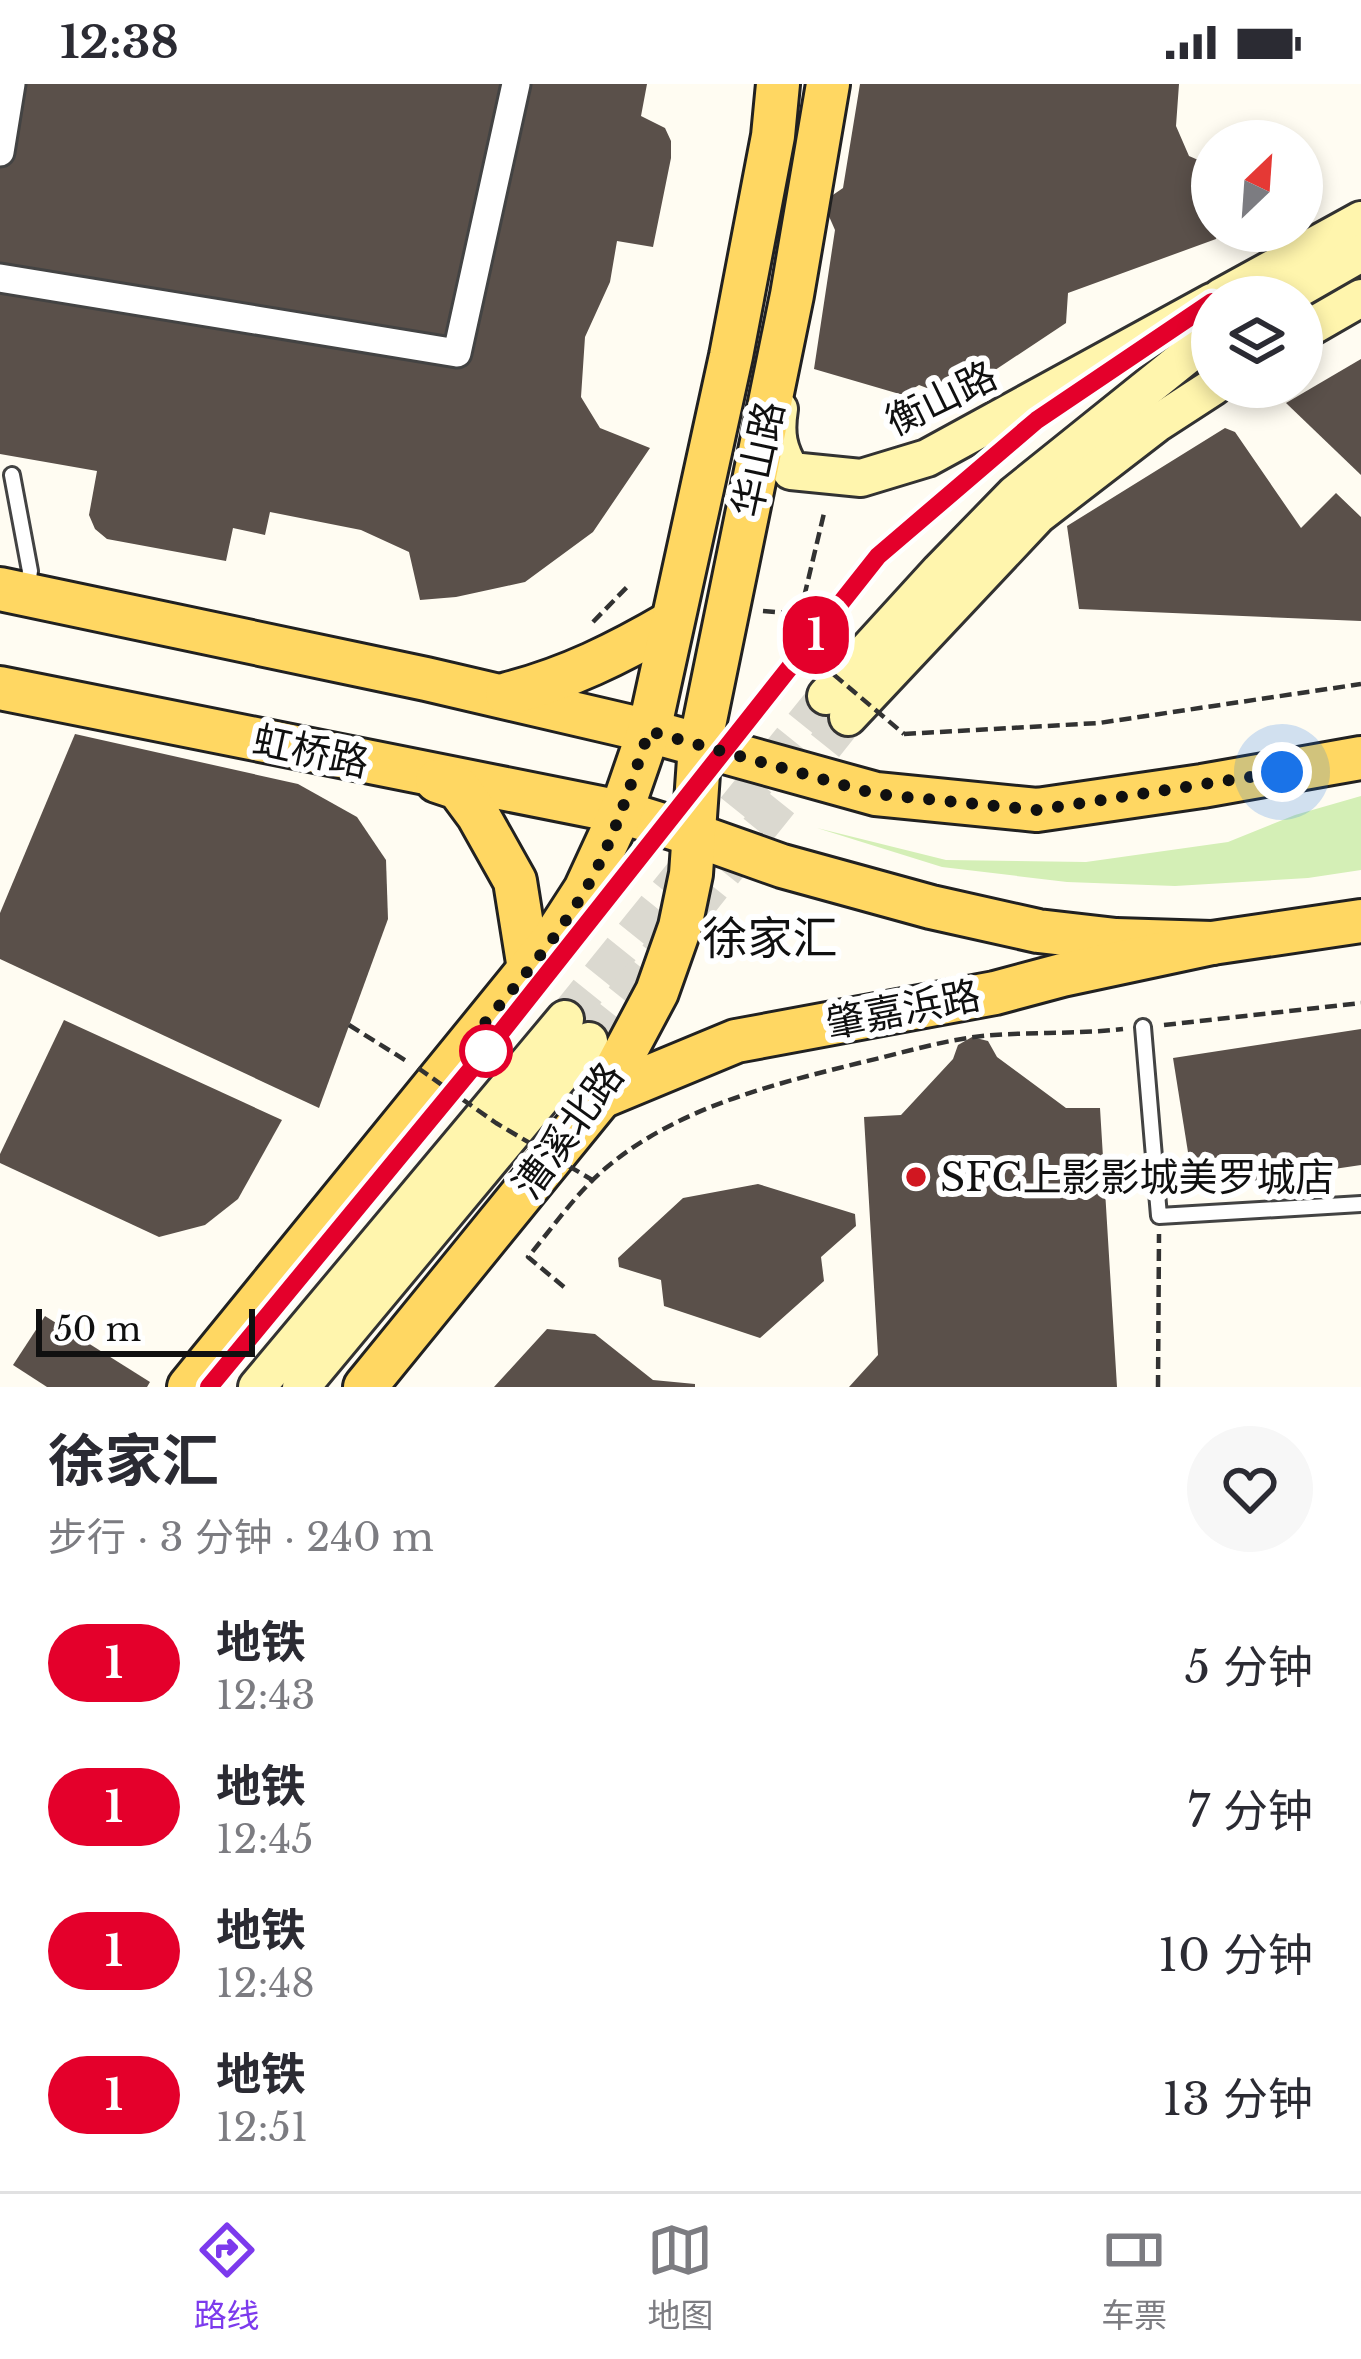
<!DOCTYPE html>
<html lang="zh">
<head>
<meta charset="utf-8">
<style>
	:root { --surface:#fff; --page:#f7f7f7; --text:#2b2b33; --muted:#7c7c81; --line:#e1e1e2; --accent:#7c3aed }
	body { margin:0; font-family:"Libre Baskerville","Noto Sans SC",serif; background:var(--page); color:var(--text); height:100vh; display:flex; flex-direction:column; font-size:45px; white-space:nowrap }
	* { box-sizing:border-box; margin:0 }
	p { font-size:39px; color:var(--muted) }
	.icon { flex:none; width:66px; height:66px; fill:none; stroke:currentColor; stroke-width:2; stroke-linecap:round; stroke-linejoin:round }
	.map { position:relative; height:1303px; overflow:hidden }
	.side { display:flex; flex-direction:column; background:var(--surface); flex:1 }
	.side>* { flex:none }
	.badge { padding:0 24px; border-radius:39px; font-size:42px; line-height:78px }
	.needle { width:78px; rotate:25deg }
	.buttons { position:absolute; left:1191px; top:36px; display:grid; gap:24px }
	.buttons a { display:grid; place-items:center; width:132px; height:132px; border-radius:50%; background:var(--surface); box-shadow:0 6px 18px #0003; font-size:60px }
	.scale { position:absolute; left:36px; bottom:30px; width:219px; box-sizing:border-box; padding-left:12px; border:6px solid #101010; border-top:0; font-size:33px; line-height:42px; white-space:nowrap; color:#101010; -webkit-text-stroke:9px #fff; paint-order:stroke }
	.you { position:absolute; width:60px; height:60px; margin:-30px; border:9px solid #fff; border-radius:50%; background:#1a73e8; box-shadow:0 0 0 18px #1a73e833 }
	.map>.badge { position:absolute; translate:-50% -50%; box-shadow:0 0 0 6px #fff }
	.round { display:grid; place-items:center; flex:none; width:126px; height:126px; border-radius:63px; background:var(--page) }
	.head { display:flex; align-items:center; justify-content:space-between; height:204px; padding:0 48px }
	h1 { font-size:57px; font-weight:700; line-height:90px }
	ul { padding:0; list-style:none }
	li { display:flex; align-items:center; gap:36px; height:144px; padding:0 48px }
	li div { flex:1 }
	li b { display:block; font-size:45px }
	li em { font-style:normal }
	li .badge { min-width:132px; font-weight:700; text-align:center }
	.status { display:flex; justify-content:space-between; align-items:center; height:84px; padding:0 60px; background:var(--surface); direction:ltr }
	.status svg { height:33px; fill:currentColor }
	.dock { display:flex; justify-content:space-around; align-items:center; height:168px; border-top:3px solid var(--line); background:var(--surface); font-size:33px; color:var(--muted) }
	.dock a { display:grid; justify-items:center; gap:6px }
	.dock .on { color:var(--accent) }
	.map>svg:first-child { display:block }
	.green { fill:#d4efb6 }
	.building { fill:#5a504a }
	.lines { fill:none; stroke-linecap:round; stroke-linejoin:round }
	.secondary-tunnel { stroke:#dbd9d0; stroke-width:36; stroke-dasharray:36 18; stroke-linecap:butt }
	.lane-casing { stroke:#434343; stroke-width:20 }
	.street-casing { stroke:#434343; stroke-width:33 }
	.secondary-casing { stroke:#323232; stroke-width:42 }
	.primary-casing { stroke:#212121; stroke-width:48 }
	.path { stroke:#323232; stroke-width:4.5; stroke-dasharray:12 6; stroke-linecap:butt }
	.lane { stroke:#fff; stroke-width:14 }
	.street { stroke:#fff; stroke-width:27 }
	.secondary { stroke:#fff5ad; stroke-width:36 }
	.primary { stroke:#ffd762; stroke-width:42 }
	.path-bridge { stroke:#323232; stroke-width:4.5; stroke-dasharray:12 6; stroke-linecap:butt }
	.line-casing { stroke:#fff; stroke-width:27 }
	.line { stroke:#e4002b; stroke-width:18 }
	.walk { stroke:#101010; stroke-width:12; stroke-dasharray:0 21.6 }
	.stop-dot { fill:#fff; stroke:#e4002b; stroke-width:6 }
	.poi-dot { fill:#d11721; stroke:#fff; stroke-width:4.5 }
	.labels { text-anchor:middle; stroke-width:12; stroke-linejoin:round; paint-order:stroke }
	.street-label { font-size:39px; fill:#101010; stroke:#fff }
	.poi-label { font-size:39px; fill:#101010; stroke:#fff; text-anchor:start }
	.quarter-label { font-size:45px; fill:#101010; stroke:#fff }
</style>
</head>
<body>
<div class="status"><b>12:38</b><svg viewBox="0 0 49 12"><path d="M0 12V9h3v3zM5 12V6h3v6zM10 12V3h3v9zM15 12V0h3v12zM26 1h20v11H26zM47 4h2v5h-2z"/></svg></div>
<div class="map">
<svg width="1361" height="1303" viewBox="0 0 1361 1303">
	<rect width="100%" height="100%" fill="#fffcf2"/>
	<!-- green -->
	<path class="green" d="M 1361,712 L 1361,786 L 1308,794 L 1175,802 L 1067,798 L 942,783 L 817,744 L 946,776 L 1086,778 L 1228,758 L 1295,731 Z"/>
	<!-- building -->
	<g class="building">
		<path d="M 0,0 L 647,0 L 641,32 L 665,44 L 671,57 L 671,74 L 653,163 L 617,157 L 610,198 L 585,253 L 581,313 L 600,344 L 650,364 L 593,448 L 525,498 L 456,513 L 420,516 L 409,468 L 361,446 L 270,428 L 265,451 L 233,444 L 226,477 L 107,455 L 95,445 L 89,431 L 97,387 L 0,370 Z"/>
		<path d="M 860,0 L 1179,0 L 1176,42 L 1189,72 L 1212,82 L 1212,147 L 1218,147 L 1216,155 L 1068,209 L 1066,239 L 953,314 L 919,301 L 903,311 L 814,285 L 835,146 L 828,130 L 827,115 L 843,104 Z"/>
		<path d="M 1361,275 L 1361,391 L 1286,319 Z"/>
		<path d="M 1225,344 L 1235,348 L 1301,444 L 1336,409 L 1361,433 L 1361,537 L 1079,525 L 1067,442 Z"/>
		<path d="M 75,650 L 298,700 L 357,733 L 386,776 L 388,835 L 319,1024 L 0,875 L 0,829 Z"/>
		<path d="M 64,936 L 282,1036 L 238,1115 L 205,1141 L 159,1153 L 0,1079 L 0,1070 Z"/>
		<path d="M 1361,945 L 1361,1081 L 1194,1106 L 1173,974 Z"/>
		<path d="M 972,953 L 988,957 L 997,973 L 1066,1024 L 1100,1024 L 1117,1303 L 849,1303 L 878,1271 L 864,1033 L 901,1031 L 953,975 L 958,961 Z"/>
		<path d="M 758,1100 L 855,1130 L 856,1142 L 821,1173 L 824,1197 L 760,1254 L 664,1222 L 661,1196 L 619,1183 L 618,1174 L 683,1114 Z"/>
		<path d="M 45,1232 L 150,1298 L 147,1303 L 47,1303 L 13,1281 Z"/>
		<path d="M 547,1245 L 595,1250 L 653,1296 L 695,1300 L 695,1303 L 494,1303 Z"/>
	</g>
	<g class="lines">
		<!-- secondary-tunnel -->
		<g class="secondary-tunnel">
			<path d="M 565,935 L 826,612"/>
			<path d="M 589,957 L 848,633"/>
		</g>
		<!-- lane casing -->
		<g class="lane-casing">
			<g id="lane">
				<path d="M 12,391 L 30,487 L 27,506"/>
				<path d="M 1143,943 L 1159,1132 L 1361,1120"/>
			</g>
		</g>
		<!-- street casing -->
		<g class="street-casing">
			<g id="street">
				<path d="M 0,68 L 11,0"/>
				<path d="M 0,194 L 457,269 L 516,0"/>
			</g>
		</g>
		<!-- secondary casing -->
		<g class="secondary-casing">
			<g id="secondary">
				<path d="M 1221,213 L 1361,136"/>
				<path d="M 1284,213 L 1361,169"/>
				<path d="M 1302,248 L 1361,214"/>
				<path d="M 779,325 C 775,350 778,366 791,387 L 861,394 L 927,374 L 1212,218"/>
				<path d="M 826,612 L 940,487 L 1015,410 L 1199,262 L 1212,255"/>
				<path d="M 848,633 L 1038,431 L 1156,340 L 1213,303"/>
				<path d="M 257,1303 L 565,935"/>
				<path d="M 301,1303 L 589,957"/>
			</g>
		</g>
		<!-- primary casing -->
		<g class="primary-casing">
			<g id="primary">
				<path d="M 0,505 L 426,595 L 649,647 L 876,710 L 1037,726 L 1202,702 L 1361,674"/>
				<path d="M 0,604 L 621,728 L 695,751 L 782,782 L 931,823 L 1038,847 L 1116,856 L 1212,859"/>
				<path d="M 507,610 C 567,595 619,569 672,538"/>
				<path d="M 437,697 L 458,704 L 478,731 L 515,797 L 529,885"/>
				<path d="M 601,1013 L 736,957 L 995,909 L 1062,891 L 1212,859 L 1361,837"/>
				<path d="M 189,1303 L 552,857 L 585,806 L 621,728 L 649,647 L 731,272 L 773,52 L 778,0"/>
				<path d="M 365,1303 L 601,1013 L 657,908 L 680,843 L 691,790 L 700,661 L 792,211 L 828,0"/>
			</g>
		</g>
		<!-- path -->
		<g class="path">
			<path d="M 763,527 L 800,530 L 818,574"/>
			<path d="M 800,530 L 825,425"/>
			<path d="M 593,538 L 628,502"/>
			<path d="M 904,650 L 1099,639 L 1361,600"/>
			<path d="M 349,941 L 408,978"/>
			<path d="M 1164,941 L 1361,919"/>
			<path d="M 564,1203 L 528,1173 C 553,1143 577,1108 607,1083 C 679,1023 771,1001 859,979 C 903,969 949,954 994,951 C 1037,948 1080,950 1123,945"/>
			<path d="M 1158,1303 L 1159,1150"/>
		</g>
		<!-- lane -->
		<use href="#lane" class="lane"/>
		<!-- street -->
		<use href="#street" class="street"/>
		<!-- secondary -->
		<use href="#secondary" class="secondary"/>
		<!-- primary -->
		<use href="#primary" class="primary"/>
		<!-- path-bridge -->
		<g class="path-bridge">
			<path d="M 820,579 L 904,650"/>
			<path d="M 418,984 L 496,1039 L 594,1097"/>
		</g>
	</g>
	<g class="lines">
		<!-- line casing -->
		<g class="line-casing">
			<path id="line" d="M 209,1303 L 487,966 L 878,472 L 1037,336 L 1212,218"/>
		</g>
		<!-- line -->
		<use href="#line" class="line"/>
		<!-- walk -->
		<path class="walk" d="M 486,967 L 470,957 C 509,909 551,863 583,810 C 613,760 630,702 649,647 L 876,710 L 1037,726 L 1282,688"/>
	</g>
	<!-- markers -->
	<circle class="stop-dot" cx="486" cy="967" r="24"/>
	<circle class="poi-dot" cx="916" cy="1093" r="12"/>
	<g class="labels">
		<!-- street labels -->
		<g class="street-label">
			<text transform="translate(941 314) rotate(-26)" y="14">衡山路</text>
			<text transform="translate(758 375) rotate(-78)" y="14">华山路</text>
			<text transform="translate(311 667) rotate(12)" y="14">虹桥路</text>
			<text transform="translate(903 925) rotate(-11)" y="14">肇嘉浜路</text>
			<text transform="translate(568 1046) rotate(-54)" y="14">漕溪北路</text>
		</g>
		<!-- poi labels -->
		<g class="poi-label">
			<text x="940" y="1107">SFC上影影城美罗城店</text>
		</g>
		<!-- quarter labels -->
		<g class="quarter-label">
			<text x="770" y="870">徐家汇</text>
		</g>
	</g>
</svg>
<div class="buttons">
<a><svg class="needle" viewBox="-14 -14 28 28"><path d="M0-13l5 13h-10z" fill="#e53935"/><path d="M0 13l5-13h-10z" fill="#7c7c81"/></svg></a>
<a><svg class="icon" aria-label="layers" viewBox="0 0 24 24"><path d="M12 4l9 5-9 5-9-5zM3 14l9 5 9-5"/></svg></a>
</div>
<div class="scale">50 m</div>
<div class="you" style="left:1282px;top:688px"></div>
<b class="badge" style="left:816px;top:551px;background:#e4002b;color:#fff">1</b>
</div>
<section class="side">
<div class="head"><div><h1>徐家汇</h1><p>步行 · 3 分钟 · 240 m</p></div><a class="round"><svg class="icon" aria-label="heart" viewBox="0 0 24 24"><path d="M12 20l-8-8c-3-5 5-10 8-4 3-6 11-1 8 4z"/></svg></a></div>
<ul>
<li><span class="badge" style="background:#e4002b;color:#fff">1</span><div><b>地铁</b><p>12:43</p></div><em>5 分钟</em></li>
<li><span class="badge" style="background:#e4002b;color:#fff">1</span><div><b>地铁</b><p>12:45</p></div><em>7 分钟</em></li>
<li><span class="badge" style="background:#e4002b;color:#fff">1</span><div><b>地铁</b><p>12:48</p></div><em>10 分钟</em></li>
<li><span class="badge" style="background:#e4002b;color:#fff">1</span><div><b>地铁</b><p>12:51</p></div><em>13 分钟</em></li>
</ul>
</section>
<nav class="dock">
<a class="on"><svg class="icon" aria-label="directions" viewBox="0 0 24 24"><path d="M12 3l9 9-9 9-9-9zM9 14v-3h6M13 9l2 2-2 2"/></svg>路线</a>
<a><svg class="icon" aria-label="map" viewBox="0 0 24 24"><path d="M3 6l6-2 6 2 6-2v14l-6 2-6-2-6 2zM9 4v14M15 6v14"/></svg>地图</a>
<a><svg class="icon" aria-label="tickets" viewBox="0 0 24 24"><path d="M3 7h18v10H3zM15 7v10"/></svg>车票</a>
</nav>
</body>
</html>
